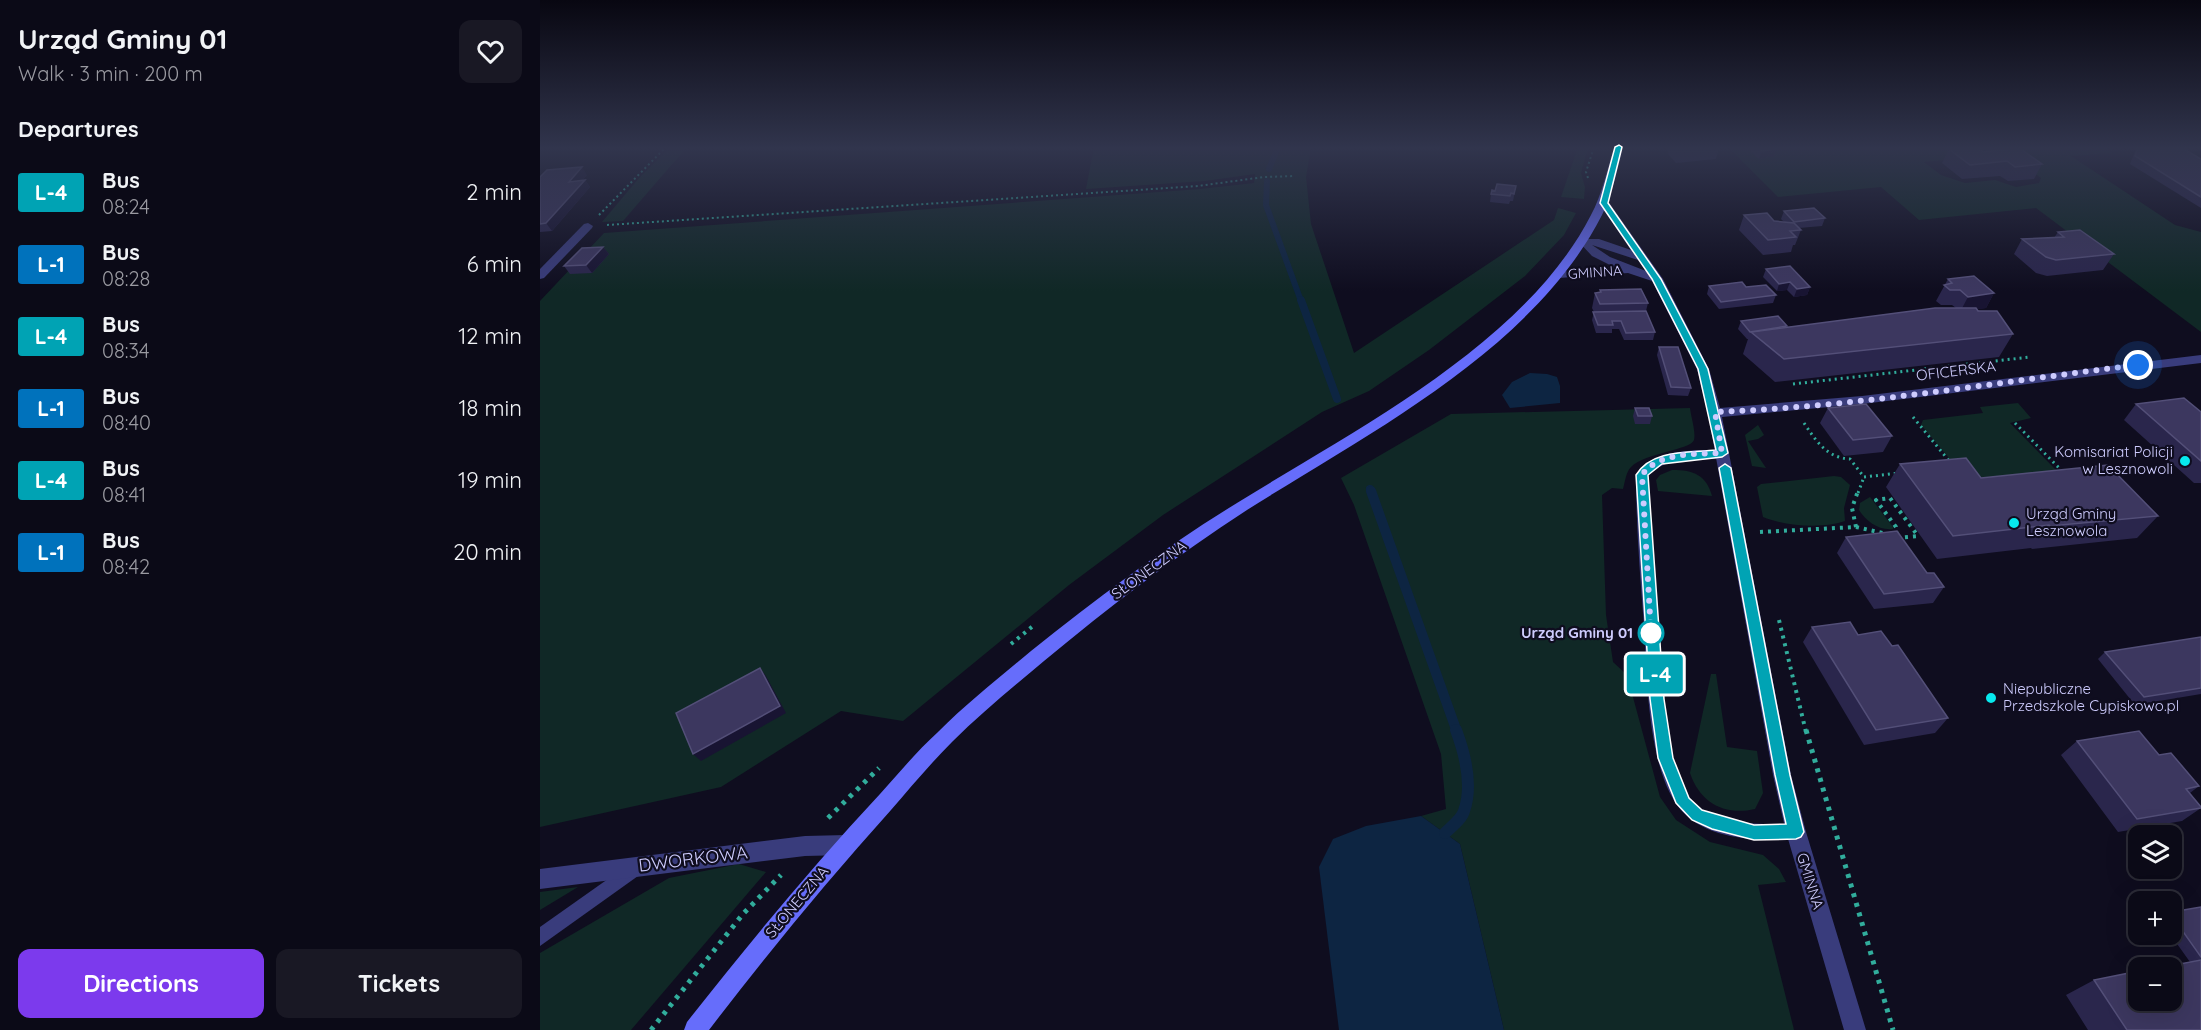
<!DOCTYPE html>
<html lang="en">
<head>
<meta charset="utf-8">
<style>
	:root { --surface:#0b0a17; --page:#191824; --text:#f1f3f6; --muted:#9a9aa1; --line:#2b2b36; --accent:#7c3aed }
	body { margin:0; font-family:Quicksand,sans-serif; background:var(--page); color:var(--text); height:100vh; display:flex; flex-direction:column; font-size:22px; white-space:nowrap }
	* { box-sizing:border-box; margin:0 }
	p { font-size:20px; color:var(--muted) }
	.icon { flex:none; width:33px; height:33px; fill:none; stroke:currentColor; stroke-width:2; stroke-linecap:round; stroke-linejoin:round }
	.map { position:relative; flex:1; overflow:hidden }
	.details { display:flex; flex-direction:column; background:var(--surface); width:540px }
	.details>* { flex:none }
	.badge { padding:0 12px; border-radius:4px; font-size:21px; line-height:39px }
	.controls { position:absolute; left:1588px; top:825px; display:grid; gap:12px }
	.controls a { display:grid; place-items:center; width:54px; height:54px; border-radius:12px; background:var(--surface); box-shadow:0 6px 24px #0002,0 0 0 2px var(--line); font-size:30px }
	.you { position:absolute; width:30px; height:30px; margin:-15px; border:4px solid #fff; border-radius:50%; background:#1a73e8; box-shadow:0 0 0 9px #1a73e833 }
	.map>.badge { position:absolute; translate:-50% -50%; box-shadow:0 0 0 3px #fff }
	h2 { padding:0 18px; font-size:22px; line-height:54px }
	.round { display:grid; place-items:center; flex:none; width:63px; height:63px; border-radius:12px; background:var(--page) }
	.headline { display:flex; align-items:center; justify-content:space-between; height:102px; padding:0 18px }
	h1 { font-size:28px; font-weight:800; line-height:45px }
	.action { display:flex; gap:12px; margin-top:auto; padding:12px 18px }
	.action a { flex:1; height:69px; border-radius:12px; background:var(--accent); color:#fff; font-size:24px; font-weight:800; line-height:69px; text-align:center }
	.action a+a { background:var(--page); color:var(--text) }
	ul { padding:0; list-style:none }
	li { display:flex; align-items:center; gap:18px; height:72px; padding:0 18px }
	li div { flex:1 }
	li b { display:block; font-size:22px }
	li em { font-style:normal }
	li .badge { min-width:66px; font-weight:700; text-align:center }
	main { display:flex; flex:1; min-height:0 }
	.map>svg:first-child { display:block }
	.green { fill:#102826 }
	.water { fill:#0d2542 }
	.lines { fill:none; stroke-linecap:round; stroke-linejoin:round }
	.stream-far3 { stroke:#0d2542; stroke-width:6 }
	.stream-far2 { stroke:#0d2542; stroke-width:8 }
	.stream-far1 { stroke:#0d2542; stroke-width:10 }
	.stream { stroke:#0d2542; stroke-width:12 }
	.path-far3 { stroke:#31ad9c; stroke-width:2; stroke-dasharray:2 3; stroke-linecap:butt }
	.path-far2 { stroke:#31ad9c; stroke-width:3; stroke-dasharray:2 4; stroke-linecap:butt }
	.path-far1 { stroke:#31ad9c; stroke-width:4; stroke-dasharray:3 5; stroke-linecap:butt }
	.path { stroke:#31ad9c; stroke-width:5; stroke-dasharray:4 6; stroke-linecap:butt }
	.service { fill:#393c7c; fill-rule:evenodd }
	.minor { fill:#393c7c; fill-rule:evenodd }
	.secondary { fill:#666dfb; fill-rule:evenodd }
	.wall { fill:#2a264c }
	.shaded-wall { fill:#181432 }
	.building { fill:#3c375f; stroke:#534f78; stroke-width:1.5 }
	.line { fill:#00a3b4; stroke:#fff; stroke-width:1.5 }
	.walk { stroke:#ceccfe; stroke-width:6; stroke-dasharray:0 10.8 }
	.poi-dot { fill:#07e9ee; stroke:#0f0d1f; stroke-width:2 }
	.stop-dot { fill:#fff; stroke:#00a3b4; stroke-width:3 }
	.labels { text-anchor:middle; stroke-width:4.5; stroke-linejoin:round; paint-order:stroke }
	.far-street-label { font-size:14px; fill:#ceccfe; stroke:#0f0d1f }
	.street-label { font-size:15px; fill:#ceccfe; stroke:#0f0d1f }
	.poi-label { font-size:15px; fill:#ceccfe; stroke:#0f0d1f; text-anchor:start }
	.stop-label { font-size:15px; font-weight:bold; fill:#ceccfe; stroke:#0f0d1f; text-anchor:end }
	.near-street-label { font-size:18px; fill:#ceccfe; stroke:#0f0d1f }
</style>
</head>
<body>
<main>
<section class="details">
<div class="headline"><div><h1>Urząd Gminy 01</h1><p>Walk · 3 min · 200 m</p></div><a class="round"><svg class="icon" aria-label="heart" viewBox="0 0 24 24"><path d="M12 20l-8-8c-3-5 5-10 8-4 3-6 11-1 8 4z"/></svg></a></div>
<h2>Departures</h2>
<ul>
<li><span class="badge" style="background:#00a3b4;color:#fff">L-4</span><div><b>Bus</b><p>08:24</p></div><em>2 min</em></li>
<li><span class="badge" style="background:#0072bc;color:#fff">L-1</span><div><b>Bus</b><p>08:28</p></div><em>6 min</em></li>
<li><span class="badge" style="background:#00a3b4;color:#fff">L-4</span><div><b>Bus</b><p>08:34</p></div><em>12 min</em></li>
<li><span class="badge" style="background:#0072bc;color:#fff">L-1</span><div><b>Bus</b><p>08:40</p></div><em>18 min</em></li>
<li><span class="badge" style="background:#00a3b4;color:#fff">L-4</span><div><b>Bus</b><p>08:41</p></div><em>19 min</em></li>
<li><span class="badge" style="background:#0072bc;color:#fff">L-1</span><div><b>Bus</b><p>08:42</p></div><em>20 min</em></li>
</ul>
<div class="action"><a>Directions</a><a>Tickets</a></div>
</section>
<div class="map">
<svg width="1661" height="1030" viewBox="0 0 1661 1030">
	<rect width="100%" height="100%" fill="#0f0d1f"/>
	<!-- green -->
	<g class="green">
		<path d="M 130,147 L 147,147 L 83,221 L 62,222 L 99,178 Z"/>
		<path d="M 554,147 L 771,147 L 766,177 L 771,224 L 814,353 L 1014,220 L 1018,208 L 1036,213 L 1024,235 L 985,276 L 889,350 L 829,391 L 782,412 L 623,515 L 529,585 L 363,721 L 301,711 L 181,787 L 0,827 L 0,301 L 64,233 L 660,189 L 714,183 L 715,174 L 665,181 L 546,189 Z"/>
		<path d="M 1038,147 L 1048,147 L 1041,173 L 1045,187 L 1044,199 L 1021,197 Z"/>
		<path d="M 1188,147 L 1425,147 L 1435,157 L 1384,162 L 1401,175 L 1425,183 L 1455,180 L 1476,187 L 1499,183 L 1501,178 L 1486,167 L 1472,147 L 1564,147 L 1572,153 L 1531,156 L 1635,225 L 1661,232 L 1661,332 L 1496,208 L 1379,220 L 1341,187 L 1238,197 Z"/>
		<path d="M 1478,403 L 1491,418 L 1470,423 L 1516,470 L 1438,482 L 1425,477 L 1381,425 L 1383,420 L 1443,413 L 1440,407 Z"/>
		<path d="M 1150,408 C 1151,417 1156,432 1154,440 C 1151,450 1104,453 1091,467 C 1086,472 1085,482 1083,489 L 1072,488 L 1062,495 L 1066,615 L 1073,662 L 1087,675 L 1120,797 L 1136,820 L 1170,842 L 1223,855 L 1239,869 L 1246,882 L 1218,885 L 1254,1030 L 964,1030 L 920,844 L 881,816 L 906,809 L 901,754 L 814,505 L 801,478 L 911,414 Z"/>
		<path d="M 1218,425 L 1224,435 L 1218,439 L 1208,441 L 1226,468 L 1212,466 L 1205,435 Z"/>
		<path d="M 1132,470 C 1154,470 1166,475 1172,496 L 1118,491 L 1116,480 L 1120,475 Z"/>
		<path d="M 1294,476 L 1301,477 L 1310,485 L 1304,508 L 1305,521 C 1284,529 1244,526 1223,517 L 1217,487 L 1221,484 Z"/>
		<path d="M 1330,497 L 1353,527 L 1353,529 C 1339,531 1326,521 1319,510 L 1320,503 Z"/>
		<path d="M 1171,674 L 1176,674 L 1187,747 L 1217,751 L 1223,793 L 1215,809 C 1185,816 1160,803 1150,773 Z"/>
		<path d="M 199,864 L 226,872 L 91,1030 L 0,1030 L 0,953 L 129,878 Z"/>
		<path d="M 38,887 L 0,910 L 0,892 Z"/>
	</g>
	<!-- water -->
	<g class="water">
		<path d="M 990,373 L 1007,374 L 1017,377 L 1020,386 L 1020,403 L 970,408 L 962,395 L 972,382 Z"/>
		<path d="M 881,816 L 920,844 L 964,1030 L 799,1030 L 779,867 L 793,839 L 826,826 Z"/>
	</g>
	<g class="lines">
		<!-- stream-far3 -->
		<g class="stream-far3">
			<path d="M 729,169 L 738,147"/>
			<path d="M 727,181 L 726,205 L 761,301"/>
		</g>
		<!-- stream-far2 -->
		<g class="stream-far2">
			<path d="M 761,300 L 797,399"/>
			<path d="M 830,489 L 831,493"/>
		</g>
		<!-- stream-far1 -->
		<path class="stream-far1" d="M 831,491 L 917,732"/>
		<!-- stream -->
		<path class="stream" d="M 905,833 C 911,827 922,819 924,811 C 933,786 925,754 916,730"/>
		<!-- path-far3 -->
		<g class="path-far3">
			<path d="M 1048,178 L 1046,172 L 1054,147"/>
			<path d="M 59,215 L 126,147"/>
			<path d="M 67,225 L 658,186 L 724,177 L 754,176"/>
		</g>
		<!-- path-far2 -->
		<g class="path-far2">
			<path d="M 1253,384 L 1490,357"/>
			<path d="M 1373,417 L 1410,462"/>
			<path d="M 1264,423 C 1276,441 1287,458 1310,459 L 1324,477"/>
			<path d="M 1475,423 L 1523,472"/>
			<path d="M 1324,477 L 1359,473"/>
			<path d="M 1318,493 L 1324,477"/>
		</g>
		<!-- path-far1 -->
		<g class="path-far1">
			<path d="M 1316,527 L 1347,534"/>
			<path d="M 1220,532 L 1316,527 L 1312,508 L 1318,491"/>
			<path d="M 1357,535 L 1356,527 L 1336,500 L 1350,498 L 1378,536"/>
			<path d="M 1357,538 L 1380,536"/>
			<path d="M 1239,620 L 1266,732"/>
			<path d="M 471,644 L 493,626"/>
		</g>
		<!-- path -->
		<g class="path">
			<path d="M 1266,730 L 1353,1030"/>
			<path d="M 288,818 L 339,768"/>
			<path d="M 111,1030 L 203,914 L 241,875"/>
		</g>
		<!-- service -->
		<g class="service">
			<path d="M 1161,450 L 1182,450 L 1188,454 C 1176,466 1133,449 1108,476 C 1109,533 1114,589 1119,645 C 1122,686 1124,728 1135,768 C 1140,782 1146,797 1158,806 C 1184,827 1226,824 1256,824 L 1262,827 L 1264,832 L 1262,837 L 1256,840 C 1221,840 1175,841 1147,816 C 1107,782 1107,675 1104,625 C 1100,575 1096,525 1096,475 C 1111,454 1137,451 1161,450 Z"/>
			<path d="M 92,862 L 98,864 L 100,870 L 98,876 L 0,946 L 0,927 Z"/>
		</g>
		<!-- minor -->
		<g class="minor">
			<path d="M 1656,147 L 1661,147 L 1661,151 Z"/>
			<path d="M 1064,200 L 1068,201 L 1123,279 L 1169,369 L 1180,408 L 1322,396 L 1661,355 L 1661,363 L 1322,404 L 1182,417 L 1251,775 L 1266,832 L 1326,1030 L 1304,1030 L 1246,832 L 1233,775 L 1168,413 L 1157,369 L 1112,281 L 1088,273 L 1019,278 L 1013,275 L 1019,272 L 1074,267 L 1052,256 L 1038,241 L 1039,239 L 1059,239 L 1091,250 L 1059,203 ZM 1052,245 L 1098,260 L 1106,271 L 1070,257 Z"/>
			<path d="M 48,223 L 53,226 L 52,228 L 4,278 L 0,279 L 0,269 L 44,224 Z"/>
			<path d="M 306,835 L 313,838 L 316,845 L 313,852 L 306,855 L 265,856 L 0,889 L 0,869 L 265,836 Z"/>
		</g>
		<!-- secondary -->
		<path class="secondary" d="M 1074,147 L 1084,147 C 1077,169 1072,195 1062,215 C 993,350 830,432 707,510 C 636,556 569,607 504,661 C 473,687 441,713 412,742 C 390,764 371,787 351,810 C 287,881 227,954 169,1030 L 144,1030 L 147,1022 C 209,943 272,867 340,794 C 359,773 377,751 398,732 C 427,703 460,677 491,651 C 557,598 625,547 697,503 C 816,429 985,344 1051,215 C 1062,195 1067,169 1074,147 Z"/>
	</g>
	<!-- wall -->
	<g class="wall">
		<path d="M 1127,147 L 1179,147 L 1176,159 L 1136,163 L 1128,154 Z"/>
		<path d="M 1212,147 L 1234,147 L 1236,149 L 1234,156 L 1219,159 L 1211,152 Z"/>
		<path d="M 1430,147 L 1478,147 L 1502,164 L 1494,179 L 1468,181 L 1460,176 L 1422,179 L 1402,163 L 1409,149 Z"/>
		<path d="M 1598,147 L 1661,159 L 1661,208 L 1590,164 L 1594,154 Z"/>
		<path d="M 47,175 L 41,181 L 45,180 L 50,187 L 12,231 L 0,232 L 0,177 Z"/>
		<path d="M 976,186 L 973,201 L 970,201 L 969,204 L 950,202 L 951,194 L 955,191 Z"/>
		<path d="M 1244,211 L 1285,218 L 1282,226 L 1259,228 L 1261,230 L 1255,245 L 1253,245 L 1251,252 L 1223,255 L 1199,230 L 1204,215 L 1244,222 L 1241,219 Z"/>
		<path d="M 1518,232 L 1574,254 L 1563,270 L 1507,276 L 1496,273 L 1474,254 L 1482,239 L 1514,238 Z"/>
		<path d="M 63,247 L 69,254 L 52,273 L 30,274 L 24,266 Z"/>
		<path d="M 1226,269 L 1270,287 L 1267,295 L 1254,297 L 1247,290 L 1237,291 L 1223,277 Z"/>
		<path d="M 1408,279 L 1454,293 L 1446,308 L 1437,309 L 1473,334 L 1459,357 L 1235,382 L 1203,354 L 1208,339 L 1207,339 L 1198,329 L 1201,321 L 1247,327 L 1416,308 L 1412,305 L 1401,305 L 1396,301 Z"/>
		<path d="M 1169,286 L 1206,287 L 1236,295 L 1233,303 L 1179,309 L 1167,294 Z"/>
		<path d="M 1060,290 L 1108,303 L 1106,311 L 1115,332 L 1113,340 L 1084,340 L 1079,329 L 1072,329 L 1072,333 L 1056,333 L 1052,320 L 1054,312 L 1052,308 L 1055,293 L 1060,292 Z"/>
		<path d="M 1119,347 L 1151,388 L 1148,396 L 1128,395 L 1117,355 Z"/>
		<path d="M 1596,404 L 1661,412 L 1661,483 L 1654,483 L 1584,420 Z"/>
		<path d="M 1095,408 L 1112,416 L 1110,424 L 1095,424 L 1093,416 Z"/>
		<path d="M 1288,408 L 1352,436 L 1343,452 L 1304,456 L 1280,423 Z"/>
		<path d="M 1360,464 L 1441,478 L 1618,516 L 1597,538 L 1492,549 L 1491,548 L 1397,559 L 1346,487 Z"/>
		<path d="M 1306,537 L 1387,573 L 1404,587 L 1393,603 L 1334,609 L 1297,553 Z"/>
		<path d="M 1272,627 L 1318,635 L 1408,718 L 1395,733 L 1324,745 L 1263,642 Z"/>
		<path d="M 1661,637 L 1661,694 L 1595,705 L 1558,659 L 1565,652 Z"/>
		<path d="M 1537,741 L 1619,755 L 1659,786 L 1650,793 L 1661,807 L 1661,808 L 1642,821 L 1578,832 L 1521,755 Z"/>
		<path d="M 1661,907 L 1661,1030 L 1548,1030 L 1526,995 L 1554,980 L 1650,962 L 1630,934 L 1632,934 L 1632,912 Z"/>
	</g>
	<!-- shaded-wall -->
	<g class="shaded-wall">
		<path d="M 1236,149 L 1234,156 L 1219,159 L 1222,151 Z"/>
		<path d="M 42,167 L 47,175 L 34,189 L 29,182 Z"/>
		<path d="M 45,180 L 50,187 L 12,231 L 6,223 Z"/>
		<path d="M 63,247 L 69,254 L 52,273 L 46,265 Z"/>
		<path d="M 1250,282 L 1247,290 L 1237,291 L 1239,284 Z"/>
		<path d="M 1270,287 L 1267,295 L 1254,297 L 1257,289 Z"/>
		<path d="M 1454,293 L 1446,308 L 1420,312 L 1428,297 Z"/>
		<path d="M 220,668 L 226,676 L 246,713 L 161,761 L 153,754 Z"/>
	</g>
	<!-- building -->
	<g class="building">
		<path d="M 1216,147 L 1234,147 L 1236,149 L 1222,151 Z"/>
		<path d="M 1430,147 L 1436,147 L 1443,152 L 1462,150 L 1457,147 L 1478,147 L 1502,164 L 1475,167 L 1467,161 L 1430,165 L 1409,149 Z"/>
		<path d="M 1598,147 L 1641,147 L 1661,159 L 1661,197 L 1595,156 Z"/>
		<path d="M 42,167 L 29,182 L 45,180 L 6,223 L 0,224 L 0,177 L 7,170 Z"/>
		<path d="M 957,184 L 976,186 L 974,194 L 971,193 L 970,196 L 951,194 L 952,190 L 955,191 Z"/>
		<path d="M 1274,208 L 1285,218 L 1254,222 L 1244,211 Z"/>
		<path d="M 1227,213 L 1234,221 L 1254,223 L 1261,230 L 1250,231 L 1256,237 L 1228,240 L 1204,215 Z"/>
		<path d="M 1540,230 L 1574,254 L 1516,260 L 1506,257 L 1482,239 L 1524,237 L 1518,232 Z"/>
		<path d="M 63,247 L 46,265 L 24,266 L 42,248 Z"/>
		<path d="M 1250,266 L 1270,287 L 1257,289 L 1250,282 L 1239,284 L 1226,269 Z"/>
		<path d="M 1434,276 L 1454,293 L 1428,297 L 1420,290 L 1410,290 L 1404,285 L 1412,283 L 1408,279 Z"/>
		<path d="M 1202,282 L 1206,287 L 1226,285 L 1236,295 L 1181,302 L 1169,286 Z"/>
		<path d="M 1101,289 L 1108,303 L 1060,304 L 1055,293 L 1061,292 L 1060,290 Z"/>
		<path d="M 1395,308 L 1436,308 L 1438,311 L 1457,311 L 1473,334 L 1244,359 L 1211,332 Z"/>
		<path d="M 1106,311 L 1115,332 L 1086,333 L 1081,321 L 1072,321 L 1073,325 L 1058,325 L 1053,312 Z"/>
		<path d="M 1238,316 L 1247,326 L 1210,332 L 1201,321 Z"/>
		<path d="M 1119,347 L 1138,347 L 1151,388 L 1131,387 Z"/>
		<path d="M 1644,398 L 1661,412 L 1661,461 L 1596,404 Z"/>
		<path d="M 1326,404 L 1352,436 L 1313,440 L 1288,408 Z"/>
		<path d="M 1095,408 L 1109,408 L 1112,416 L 1098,416 Z"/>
		<path d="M 1426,458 L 1441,478 L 1568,465 L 1618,516 L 1510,526 L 1509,525 L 1413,536 L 1360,464 Z"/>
		<path d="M 1357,531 L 1387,573 L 1394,573 L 1404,587 L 1344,594 L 1306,537 Z"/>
		<path d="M 1310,622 L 1318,635 L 1341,631 L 1352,646 L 1358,645 L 1408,718 L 1336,730 L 1272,627 Z"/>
		<path d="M 1661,637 L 1661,688 L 1604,697 L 1565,652 Z"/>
		<path d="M 220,668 L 240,706 L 153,754 L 136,713 Z"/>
		<path d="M 1599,731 L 1619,755 L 1631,753 L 1659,786 L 1646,789 L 1661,807 L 1661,808 L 1597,819 L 1537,741 Z"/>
		<path d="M 1661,907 L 1661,957 L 1632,916 L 1632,912 Z"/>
		<path d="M 1661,960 L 1661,1030 L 1587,1030 L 1554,980 L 1599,971 L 1599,1000 L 1632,1000 L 1632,968 L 1619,968 Z"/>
	</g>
	<!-- sky -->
	<linearGradient id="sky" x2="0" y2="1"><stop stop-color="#080711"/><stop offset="0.51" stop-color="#31354d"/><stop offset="1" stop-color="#31354d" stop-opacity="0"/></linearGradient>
	<rect width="1661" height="291" fill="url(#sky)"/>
	<!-- line -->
	<path class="line" d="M 1079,145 L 1082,147 L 1068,203 L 1121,279 L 1168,369 L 1188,453 L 1182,457 L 1122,464 L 1108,475 L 1124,699 L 1133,758 L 1149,798 L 1162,810 L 1214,825 L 1246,824 L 1235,775 L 1179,468 L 1185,464 L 1191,468 L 1250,775 L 1264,832 L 1261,837 L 1256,839 L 1214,840 L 1172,829 L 1152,820 L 1136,803 L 1118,758 L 1110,699 L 1096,475 C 1112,449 1149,453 1176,450 L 1158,369 L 1112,279 L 1060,203 L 1075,147 Z"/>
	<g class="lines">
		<!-- walk -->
		<path class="walk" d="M 1111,633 L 1102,475 C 1118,452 1157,454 1182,453 L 1175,412 C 1316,407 1457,382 1598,365"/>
	</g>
	<!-- markers -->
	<g class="poi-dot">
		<circle cx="1645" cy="461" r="6"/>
		<circle cx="1474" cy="523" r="6"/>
		<circle cx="1451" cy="698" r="6"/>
	</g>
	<circle class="stop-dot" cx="1111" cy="633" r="12"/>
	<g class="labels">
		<!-- far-street labels -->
		<g class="far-street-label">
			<text transform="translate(1055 272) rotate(-4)" y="5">GMINNA</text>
		</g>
		<!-- street labels -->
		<g class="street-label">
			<text transform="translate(1416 371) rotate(-7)" y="5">OFICERSKA</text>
			<text transform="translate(609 570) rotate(-36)" y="5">SŁONECZNA</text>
			<text transform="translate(1270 881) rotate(73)" y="5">GMINNA</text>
			<text transform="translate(257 902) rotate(-50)" y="5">SŁONECZNA</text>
		</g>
		<!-- poi labels -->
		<g class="poi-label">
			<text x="1633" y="457" text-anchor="end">Komisariat Policji<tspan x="1633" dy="17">w Lesznowoli</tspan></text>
			<text x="1486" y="519">Urząd Gminy<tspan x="1486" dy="17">Lesznowola</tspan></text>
			<text x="1463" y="694">Niepubliczne<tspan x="1463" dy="17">Przedszkole Cypiskowo.pl</tspan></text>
		</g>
		<!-- stop labels -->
		<g class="stop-label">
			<text x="1093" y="638">Urząd Gminy 01</text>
		</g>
		<!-- near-street labels -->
		<g class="near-street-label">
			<text transform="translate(153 859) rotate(-7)" y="6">DWORKOWA</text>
		</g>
	</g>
</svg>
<div class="controls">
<a><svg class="icon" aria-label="layers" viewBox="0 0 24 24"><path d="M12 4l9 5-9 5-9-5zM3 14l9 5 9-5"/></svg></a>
<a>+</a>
<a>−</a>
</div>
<div class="you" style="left:1598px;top:365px"></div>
<b class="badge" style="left:1115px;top:674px;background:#00a3b4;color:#fff">L-4</b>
</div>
</main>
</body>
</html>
